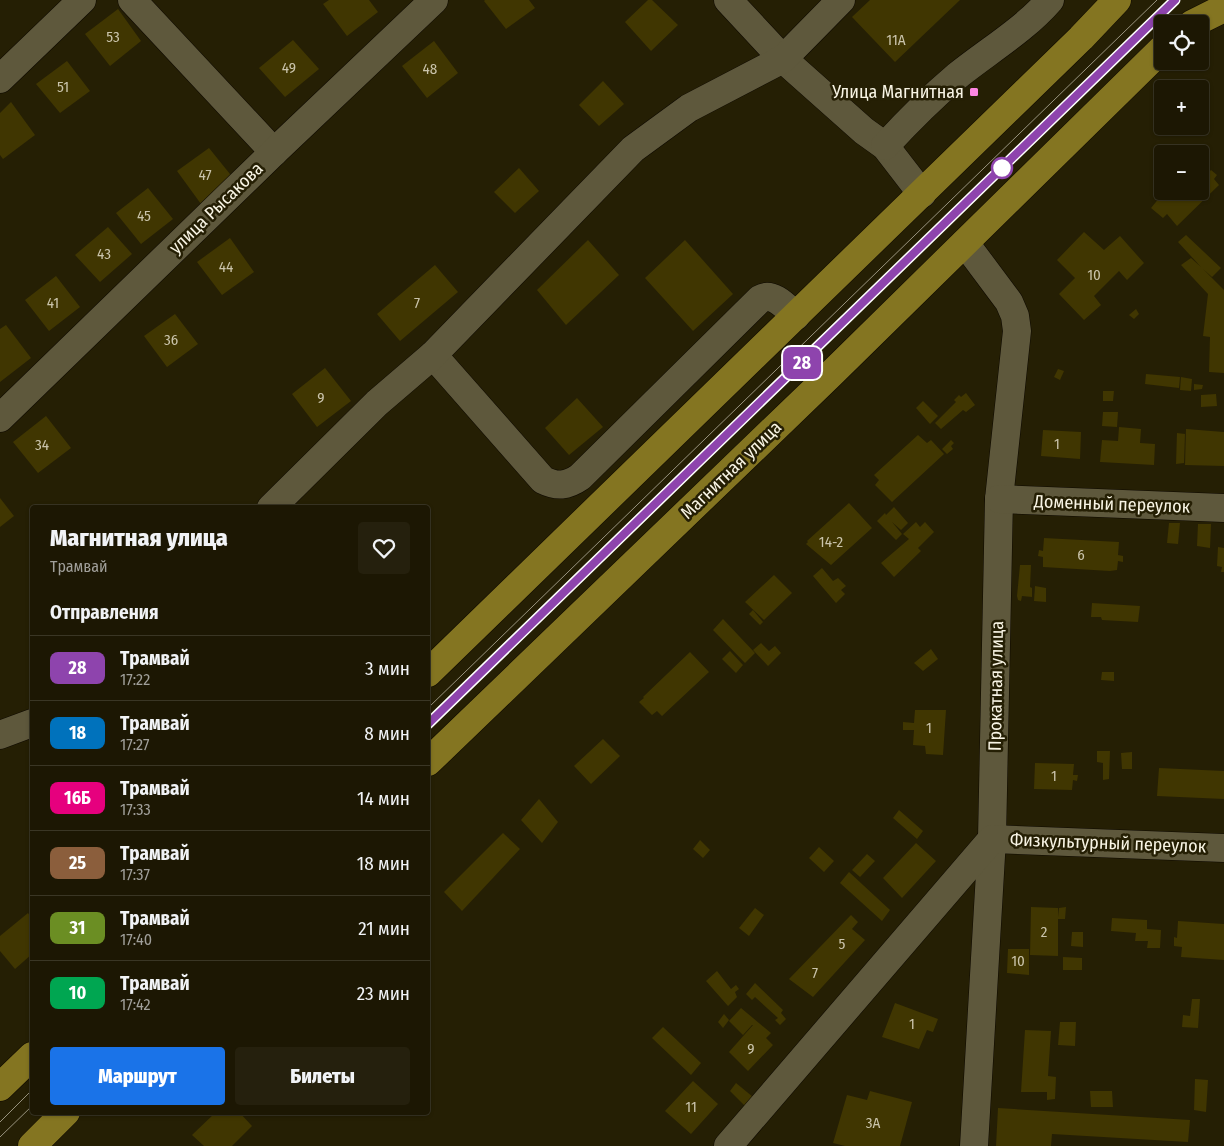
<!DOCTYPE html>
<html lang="ru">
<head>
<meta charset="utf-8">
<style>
	:root { --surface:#1c1703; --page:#25200d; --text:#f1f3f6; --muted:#a09f9a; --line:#3a3625; --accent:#1a73e8 }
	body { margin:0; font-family:"Fira Sans Condensed",sans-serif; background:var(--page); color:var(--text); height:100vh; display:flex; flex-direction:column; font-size:19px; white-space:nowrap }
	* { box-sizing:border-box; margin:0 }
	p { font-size:16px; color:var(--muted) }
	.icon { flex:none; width:28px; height:28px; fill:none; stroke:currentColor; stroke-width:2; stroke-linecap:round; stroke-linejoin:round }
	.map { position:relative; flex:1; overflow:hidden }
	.details { position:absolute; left:30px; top:505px; width:400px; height:610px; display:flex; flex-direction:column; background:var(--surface); border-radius:5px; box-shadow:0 1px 4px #0004,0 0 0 1px var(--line) }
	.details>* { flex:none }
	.badge { padding:0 10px; border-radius:8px; font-size:18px; line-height:32px }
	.buttons { position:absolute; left:1154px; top:15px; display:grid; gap:10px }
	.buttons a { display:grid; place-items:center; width:55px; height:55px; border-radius:5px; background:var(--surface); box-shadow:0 1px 4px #0004,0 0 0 1px var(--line); font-size:25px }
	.map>.badge { position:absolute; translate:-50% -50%; box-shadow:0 0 0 2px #fff }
	h2 { padding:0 20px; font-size:19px; line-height:45px }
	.round { display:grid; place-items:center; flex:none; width:52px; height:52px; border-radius:5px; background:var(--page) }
	.headline { display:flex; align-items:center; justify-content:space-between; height:85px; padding:0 20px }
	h1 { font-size:24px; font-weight:800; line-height:38px }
	.action { display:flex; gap:10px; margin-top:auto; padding:10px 20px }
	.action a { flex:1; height:58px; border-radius:5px; background:var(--accent); color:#fff; font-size:20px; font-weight:800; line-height:58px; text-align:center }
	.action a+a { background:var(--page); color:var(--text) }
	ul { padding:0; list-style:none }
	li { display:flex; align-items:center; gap:15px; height:65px; padding:0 20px; border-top:1px solid var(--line) }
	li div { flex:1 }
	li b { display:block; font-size:19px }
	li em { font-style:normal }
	li .badge { min-width:55px; font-weight:700; text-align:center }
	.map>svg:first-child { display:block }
	.building { fill:#403601 }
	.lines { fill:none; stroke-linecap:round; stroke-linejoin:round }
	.minor-casing { stroke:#0e0900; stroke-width:29 }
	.major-casing { stroke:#0e0900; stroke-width:29 }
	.minor { stroke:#5e583c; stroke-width:28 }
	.major { stroke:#847521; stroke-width:28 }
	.tram { stroke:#98937e; stroke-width:1 }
	.line-casing { stroke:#fff; stroke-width:11 }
	.line { stroke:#8e44ad; stroke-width:8 }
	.poi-dot { fill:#fd86e3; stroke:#251f04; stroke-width:2 }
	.stop-dot { fill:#fff; stroke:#8e44ad; stroke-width:2.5 }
	.labels { text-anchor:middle; stroke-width:5; stroke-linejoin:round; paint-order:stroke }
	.number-label { font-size:15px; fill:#cac4ab }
	.poi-label { font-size:18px; fill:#f8f4e4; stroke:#251f04; text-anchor:end }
	.street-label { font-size:18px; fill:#f8f4e4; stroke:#251f04 }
</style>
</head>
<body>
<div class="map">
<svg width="1224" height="1146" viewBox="0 0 1224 1146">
	<rect width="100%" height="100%" fill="#251f04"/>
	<!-- building -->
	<g class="building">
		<path d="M 329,0 L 369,0 L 378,12 L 347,36 L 323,4 Z"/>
		<path d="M 485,0 L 529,0 L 535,8 L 506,29 L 484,1 Z"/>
		<path d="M 648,0 L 652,0 L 678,25 L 651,51 L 625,22 Z"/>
		<path d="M 870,0 L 960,0 L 895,62 L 852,17 Z"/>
		<path d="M 118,9 L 141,41 L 110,66 L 85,34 Z"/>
		<path d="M 293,40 L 319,69 L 285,97 L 259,68 Z"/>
		<path d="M 434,41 L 458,73 L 427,98 L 402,66 Z"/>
		<path d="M 67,61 L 90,91 L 60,113 L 36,84 Z"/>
		<path d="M 603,81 L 624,104 L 599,126 L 579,105 Z"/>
		<path d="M 11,102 L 35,135 L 3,159 L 0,155 L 0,113 Z"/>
		<path d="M 209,148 L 234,179 L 201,204 L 177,171 Z"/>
		<path d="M 1200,165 L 1208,173 L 1211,170 L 1217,175 L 1214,179 L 1219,185 L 1177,226 L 1167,214 L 1163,218 L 1151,208 L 1165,191 L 1200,191 Z"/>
		<path d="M 519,168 L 539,191 L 515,213 L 494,192 Z"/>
		<path d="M 148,188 L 173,219 L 141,244 L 116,213 Z"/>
		<path d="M 108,227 L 132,254 L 100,282 L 75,255 Z"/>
		<path d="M 1084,232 L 1104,250 L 1120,236 L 1144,263 L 1127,280 L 1119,271 L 1094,296 L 1101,305 L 1084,320 L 1059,294 L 1075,278 L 1057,260 Z"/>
		<path d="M 1186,235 L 1221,268 L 1212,277 L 1203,269 L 1224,290 L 1224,373 L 1209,372 L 1210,337 L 1203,336 L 1208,294 L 1181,265 L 1191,258 L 1201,267 L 1178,242 Z"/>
		<path d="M 230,238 L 254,272 L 222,295 L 197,262 Z"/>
		<path d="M 588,240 L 619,275 L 566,325 L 537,290 Z"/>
		<path d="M 685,240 L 733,294 L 693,331 L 645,278 Z"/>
		<path d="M 435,265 L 458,292 L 400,341 L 377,314 Z"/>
		<path d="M 56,276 L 80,307 L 49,331 L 25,300 Z"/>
		<path d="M 1136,309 L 1139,314 L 1134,319 L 1129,315 Z"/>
		<path d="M 175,314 L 198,344 L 167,367 L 144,336 Z"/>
		<path d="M 6,325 L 31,358 L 0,382 L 0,329 Z"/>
		<path d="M 325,368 L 351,401 L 317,427 L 292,394 Z"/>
		<path d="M 1058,369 L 1064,371 L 1060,380 L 1054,377 Z"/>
		<path d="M 1146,374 L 1180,377 L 1179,388 L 1145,384 Z"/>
		<path d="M 1181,377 L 1192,379 L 1191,391 L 1180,390 Z"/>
		<path d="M 1194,384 L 1203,385 L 1202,389 L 1194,390 Z"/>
		<path d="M 1103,391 L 1114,391 L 1113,401 L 1103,401 Z"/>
		<path d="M 966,393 L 975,405 L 966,412 L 963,410 L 941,429 L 935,423 L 956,402 L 954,400 L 959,395 L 961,397 Z"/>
		<path d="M 1216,394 L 1217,406 L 1201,407 L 1201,395 Z"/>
		<path d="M 577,398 L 603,427 L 569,455 L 545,428 Z"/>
		<path d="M 923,401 L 938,416 L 930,424 L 916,408 Z"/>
		<path d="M 1103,412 L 1118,412 L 1117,427 L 1102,426 Z"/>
		<path d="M 46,416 L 71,448 L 38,473 L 13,442 Z"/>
		<path d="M 1119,427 L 1141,429 L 1140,443 L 1155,444 L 1154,465 L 1100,462 L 1102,440 L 1118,441 Z"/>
		<path d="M 1186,429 L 1224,432 L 1224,466 L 1185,465 Z"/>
		<path d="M 1043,430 L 1081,432 L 1080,459 L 1041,456 Z"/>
		<path d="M 1177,433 L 1185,434 L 1184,463 L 1176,464 Z"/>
		<path d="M 918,435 L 927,443 L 931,440 L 944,454 L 892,502 L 875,485 L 879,480 L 874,475 Z"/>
		<path d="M 951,440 L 954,443 L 951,446 L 953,449 L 947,454 L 942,449 Z"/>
		<path d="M 0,498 L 14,516 L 0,527 Z"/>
		<path d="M 849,503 L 872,528 L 831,565 L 806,544 L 808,542 L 807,541 Z"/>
		<path d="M 894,507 L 908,523 L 901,530 L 892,522 L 902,534 L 896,540 L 877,521 L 885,513 L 886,515 Z"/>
		<path d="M 916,522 L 920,527 L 925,522 L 934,532 L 918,548 L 921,551 L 894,577 L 881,563 L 909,539 L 903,534 Z"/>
		<path d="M 1169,523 L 1180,523 L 1178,544 L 1167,543 Z"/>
		<path d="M 1198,524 L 1211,524 L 1210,548 L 1197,546 Z"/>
		<path d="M 1044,538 L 1119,542 L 1118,555 L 1123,556 L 1123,562 L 1118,561 L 1117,570 L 1110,571 L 1043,567 L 1043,557 L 1038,556 L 1039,550 L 1043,551 Z"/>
		<path d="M 1218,547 L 1224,548 L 1224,572 L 1221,572 L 1222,567 L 1217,566 Z"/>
		<path d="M 1020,565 L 1031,565 L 1030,587 L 1032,588 L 1032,597 L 1022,596 L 1021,601 L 1018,600 L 1017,596 Z"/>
		<path d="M 822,568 L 833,581 L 838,578 L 846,586 L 841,590 L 845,594 L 836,603 L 813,576 Z"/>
		<path d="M 774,575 L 792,593 L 764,620 L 745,602 Z"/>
		<path d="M 1035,586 L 1046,588 L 1046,602 L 1034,601 Z"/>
		<path d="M 1092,603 L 1140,606 L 1138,622 L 1102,620 L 1101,617 L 1091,617 Z"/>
		<path d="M 753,610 L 763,622 L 760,625 L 749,614 Z"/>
		<path d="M 723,619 L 755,653 L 745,663 L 713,630 Z"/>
		<path d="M 761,643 L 769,651 L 775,646 L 781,653 L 768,666 L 753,650 Z"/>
		<path d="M 931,649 L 938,659 L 923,671 L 914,663 Z"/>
		<path d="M 730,651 L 743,665 L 736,673 L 722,659 Z"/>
		<path d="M 690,652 L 709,672 L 662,716 L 657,711 L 652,715 L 639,702 L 644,698 L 643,697 Z"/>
		<path d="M 1102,672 L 1114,672 L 1114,681 L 1101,680 Z"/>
		<path d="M 915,710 L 946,710 L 943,755 L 926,754 L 925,746 L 913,745 L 914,730 L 903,730 L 903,722 L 914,723 Z"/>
		<path d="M 603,739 L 620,756 L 591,784 L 574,766 Z"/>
		<path d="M 1097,751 L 1110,751 L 1109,779 L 1103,780 L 1103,763 L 1097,762 Z"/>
		<path d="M 1132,752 L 1132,769 L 1122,769 L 1121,753 Z"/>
		<path d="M 1035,763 L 1074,764 L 1073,775 L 1078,775 L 1077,781 L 1073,780 L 1072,790 L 1034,789 Z"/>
		<path d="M 1159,768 L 1224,771 L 1224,799 L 1157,796 Z"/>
		<path d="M 539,799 L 558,822 L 542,843 L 521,820 Z"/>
		<path d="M 899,810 L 923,831 L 917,839 L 893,818 Z"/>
		<path d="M 503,833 L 520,849 L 462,911 L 444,892 Z"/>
		<path d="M 700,840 L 710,850 L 703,858 L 693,849 Z"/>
		<path d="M 916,843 L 936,861 L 902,898 L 883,878 Z"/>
		<path d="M 819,847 L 834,861 L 824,872 L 809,858 Z"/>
		<path d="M 867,854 L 875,861 L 860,877 L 852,870 Z"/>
		<path d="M 849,872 L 890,910 L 882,921 L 840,883 Z"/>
		<path d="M 1031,907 L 1058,908 L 1059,917 L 1059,908 L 1066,907 L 1065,919 L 1058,919 L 1058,956 L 1030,955 Z"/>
		<path d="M 755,908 L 764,915 L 749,936 L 739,928 Z"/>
		<path d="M 28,913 L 32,919 L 32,954 L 15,969 L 0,951 L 0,936 Z"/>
		<path d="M 851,915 L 858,922 L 852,929 L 865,940 L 813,997 L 789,979 Z"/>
		<path d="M 1112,918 L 1147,920 L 1147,929 L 1161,930 L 1160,948 L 1147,948 L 1148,941 L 1135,941 L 1136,933 L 1111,931 Z"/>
		<path d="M 1178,921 L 1224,924 L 1224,960 L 1181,957 L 1182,947 L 1174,946 L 1174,937 L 1177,938 Z"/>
		<path d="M 1072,932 L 1083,932 L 1083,947 L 1071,946 Z"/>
		<path d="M 1008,949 L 1029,949 L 1029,975 L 1007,973 Z"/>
		<path d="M 1063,957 L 1082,958 L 1082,970 L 1063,970 Z"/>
		<path d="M 717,971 L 731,989 L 736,985 L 739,989 L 735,992 L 737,997 L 728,1006 L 706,981 Z"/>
		<path d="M 755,983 L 783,1010 L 781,1013 L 786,1019 L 780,1025 L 775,1020 L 778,1018 L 755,997 L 752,1000 L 746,994 Z"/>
		<path d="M 1192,999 L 1200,999 L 1198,1028 L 1182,1027 L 1183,1015 L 1190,1016 Z"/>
		<path d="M 895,1003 L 938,1019 L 933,1032 L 927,1030 L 919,1049 L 882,1037 Z"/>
		<path d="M 741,1008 L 771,1033 L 766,1038 L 773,1045 L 748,1071 L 729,1052 L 753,1025 L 752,1025 L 743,1035 L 729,1021 Z"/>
		<path d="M 724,1014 L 729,1020 L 723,1028 L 718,1022 Z"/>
		<path d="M 1060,1022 L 1076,1022 L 1075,1046 L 1058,1045 Z"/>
		<path d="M 663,1027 L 701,1063 L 691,1075 L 652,1038 Z"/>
		<path d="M 1025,1030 L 1051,1031 L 1048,1076 L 1056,1077 L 1055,1099 L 1047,1100 L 1047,1092 L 1021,1092 Z"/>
		<path d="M 1195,1079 L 1208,1080 L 1206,1112 L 1194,1110 Z"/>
		<path d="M 693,1081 L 718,1104 L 691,1134 L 665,1111 Z"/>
		<path d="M 736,1083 L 753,1097 L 745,1106 L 730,1091 Z"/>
		<path d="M 870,1091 L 912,1102 L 900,1146 L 845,1146 L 833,1143 L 847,1095 L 867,1100 Z"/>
		<path d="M 1090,1091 L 1112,1091 L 1113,1107 L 1091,1107 Z"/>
		<path d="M 998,1108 L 1190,1120 L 1188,1142 L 1052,1134 L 1051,1146 L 996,1146 Z"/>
		<path d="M 216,1112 L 239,1112 L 252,1126 L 232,1146 L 204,1146 L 192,1135 Z"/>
	</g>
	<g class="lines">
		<!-- minor casing -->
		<g class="minor-casing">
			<g id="minor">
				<path d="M 132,0 L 274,152"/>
				<path d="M 728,0 L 783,59 L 864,131 L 885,146 L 922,194"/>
				<path d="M 0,79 L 82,0"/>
				<path d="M 885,146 C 908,121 931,98 957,76 C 988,51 1024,30 1050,0"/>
				<path d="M 965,243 L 1009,302 L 1015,316 L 1017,331 L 999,499 L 992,839 L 974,1146"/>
				<path d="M 433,355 L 543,480 C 557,487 567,486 580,477 L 760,299 C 773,291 787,308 796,316"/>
				<path d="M 0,418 L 274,152 L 434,0"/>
				<path d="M 999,499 L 1224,508"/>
				<path d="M 271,508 L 377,403 L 433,355 L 633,149 L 689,108 L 783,59 L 841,0"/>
				<path d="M 0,735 L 32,723"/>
				<path d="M 728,1146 L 992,839 L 1224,848"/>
			</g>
		</g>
		<!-- major casing -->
		<g class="major-casing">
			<g id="major">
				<path d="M 1192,24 L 1224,8"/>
				<path d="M 428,673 L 1081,38 L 1117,0"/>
				<path d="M 428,762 L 830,375 L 1162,49"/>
				<path d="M 0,1087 L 32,1056"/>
				<path d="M 32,1146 L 66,1112"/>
			</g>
		</g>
		<!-- minor -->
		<use href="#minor" class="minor"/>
		<!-- major -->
		<use href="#major" class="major"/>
		<!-- tram -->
		<g class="tram">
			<path d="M 428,708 L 1157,0"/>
			<path d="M 428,725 L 1175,0"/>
			<path d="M 0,1122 L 32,1090"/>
			<path d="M 0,1137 L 32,1106"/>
		</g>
	</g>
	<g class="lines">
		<!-- line casing -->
		<g class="line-casing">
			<path id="line" d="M 428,724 L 1175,0"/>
		</g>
		<!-- line -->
		<use href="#line" class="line"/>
	</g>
	<!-- markers -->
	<rect class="poi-dot" x="969" y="87" width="10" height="10" rx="2.5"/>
	<circle class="stop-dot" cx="1002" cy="168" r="10"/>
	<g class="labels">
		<!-- number labels -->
		<g class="number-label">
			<text x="113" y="42">53</text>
			<text x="896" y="45">11А</text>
			<text x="289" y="73">49</text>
			<text x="430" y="74">48</text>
			<text x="63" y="92">51</text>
			<text x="205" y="180">47</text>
			<text x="144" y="221">45</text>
			<text x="104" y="259">43</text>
			<text x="226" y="272">44</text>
			<text x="1094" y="280">10</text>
			<text x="53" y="308">41</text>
			<text x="417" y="308">7</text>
			<text x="171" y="345">36</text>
			<text x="321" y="403">9</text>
			<text x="1057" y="449">1</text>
			<text x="42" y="450">34</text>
			<text x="831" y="547">14-2</text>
			<text x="1081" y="560">6</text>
			<text x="929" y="733">1</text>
			<text x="1054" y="781">1</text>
			<text x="1044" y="937">2</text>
			<text x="842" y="949">5</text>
			<text x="1018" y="966">10</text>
			<text x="815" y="978">7</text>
			<text x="912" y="1029">1</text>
			<text x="751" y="1054">9</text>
			<text x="691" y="1112">11</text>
			<text x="873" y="1128">3А</text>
		</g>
		<!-- poi labels -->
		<g class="poi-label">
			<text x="964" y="98">Улица Магнитная</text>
		</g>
		<!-- street labels -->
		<g class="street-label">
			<text transform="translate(216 208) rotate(-44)" y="6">улица Рысакова</text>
			<text transform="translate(731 470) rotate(-44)" y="6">Магнитная улица</text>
			<text transform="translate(1112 504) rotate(2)" y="6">Доменный переулок</text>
			<text transform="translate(996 686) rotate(-89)" y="6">Прокатная улица</text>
			<text transform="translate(1108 843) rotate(2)" y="6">Физкультурный переулок</text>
		</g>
	</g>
</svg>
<div class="buttons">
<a><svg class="icon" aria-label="locate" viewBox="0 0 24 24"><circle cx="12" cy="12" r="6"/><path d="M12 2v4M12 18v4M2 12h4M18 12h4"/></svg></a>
<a>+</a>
<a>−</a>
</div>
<b class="badge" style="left:802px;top:363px;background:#8e44ad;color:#fff">28</b>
<section class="details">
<div class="headline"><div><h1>Магнитная улица</h1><p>Трамвай</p></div><a class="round"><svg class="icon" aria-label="heart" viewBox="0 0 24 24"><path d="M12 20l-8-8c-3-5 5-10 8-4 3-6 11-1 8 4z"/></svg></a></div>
<h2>Отправления</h2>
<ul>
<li><span class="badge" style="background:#8e44ad;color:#fff">28</span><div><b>Трамвай</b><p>17:22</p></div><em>3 мин</em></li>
<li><span class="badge" style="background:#0072bc;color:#fff">18</span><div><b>Трамвай</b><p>17:27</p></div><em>8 мин</em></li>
<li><span class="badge" style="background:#e6007e;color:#fff">16Б</span><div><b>Трамвай</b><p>17:33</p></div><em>14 мин</em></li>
<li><span class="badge" style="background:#8b5e3c;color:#fff">25</span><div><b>Трамвай</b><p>17:37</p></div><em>18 мин</em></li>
<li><span class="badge" style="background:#6b8e23;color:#fff">31</span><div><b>Трамвай</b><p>17:40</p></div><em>21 мин</em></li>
<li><span class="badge" style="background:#00a651;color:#fff">10</span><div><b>Трамвай</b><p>17:42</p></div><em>23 мин</em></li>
</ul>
<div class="action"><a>Маршрут</a><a>Билеты</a></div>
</section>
</div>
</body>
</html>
